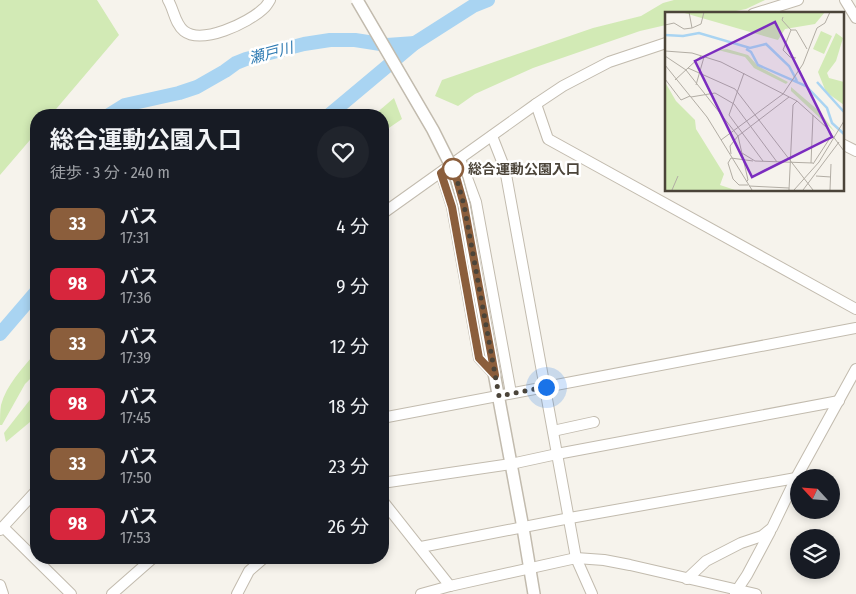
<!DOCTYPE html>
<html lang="ja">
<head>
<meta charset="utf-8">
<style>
	:root { --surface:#171b24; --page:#20242c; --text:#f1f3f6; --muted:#9ea1a6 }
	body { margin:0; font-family:"Fira Sans Condensed","Noto Sans JP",sans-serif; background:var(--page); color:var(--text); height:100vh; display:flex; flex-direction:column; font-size:19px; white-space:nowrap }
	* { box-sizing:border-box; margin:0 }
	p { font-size:16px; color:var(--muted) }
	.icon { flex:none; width:28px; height:28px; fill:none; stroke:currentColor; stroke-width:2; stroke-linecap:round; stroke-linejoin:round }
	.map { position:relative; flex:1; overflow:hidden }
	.details { position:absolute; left:30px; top:109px; width:359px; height:455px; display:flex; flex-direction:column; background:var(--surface); border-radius:20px; box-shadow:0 2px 8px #0003 }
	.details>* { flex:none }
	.badge { padding:0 10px; border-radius:8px; font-size:18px; line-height:32px }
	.needle { width:32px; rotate:296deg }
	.tools { position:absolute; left:790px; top:469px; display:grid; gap:10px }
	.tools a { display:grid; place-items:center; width:50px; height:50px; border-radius:50%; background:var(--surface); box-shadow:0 2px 8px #0003; font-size:25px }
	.you { position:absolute; width:25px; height:25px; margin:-12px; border:4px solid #fff; border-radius:50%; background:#1a73e8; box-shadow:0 0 0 8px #1a73e833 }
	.map>.badge { position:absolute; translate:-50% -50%; box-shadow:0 0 0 2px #fff }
	.round { display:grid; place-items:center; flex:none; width:52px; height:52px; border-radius:26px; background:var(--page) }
	.overview { display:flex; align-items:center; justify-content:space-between; height:85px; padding:0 20px }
	h1 { font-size:24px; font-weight:700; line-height:38px }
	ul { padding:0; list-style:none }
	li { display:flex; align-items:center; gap:15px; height:60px; padding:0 20px }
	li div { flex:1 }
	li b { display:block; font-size:19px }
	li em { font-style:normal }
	li .badge { min-width:55px; font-weight:700; text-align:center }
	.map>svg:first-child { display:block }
	.green { fill:#d2eab5 }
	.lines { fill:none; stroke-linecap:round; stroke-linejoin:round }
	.river { stroke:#a9d4f2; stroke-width:14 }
	.minor-casing { stroke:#c2bbae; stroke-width:12 }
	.tertiary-casing { stroke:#c2bbae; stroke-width:14 }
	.minor { stroke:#fff; stroke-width:10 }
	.tertiary { stroke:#fff; stroke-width:11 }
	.tertiary-bridge-casing { stroke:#c2bbae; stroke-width:14; stroke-linecap:butt }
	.tertiary-bridge { stroke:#fff; stroke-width:11 }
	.line-casing { stroke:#fff; stroke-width:11 }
	.line { stroke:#8b5e3c; stroke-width:8 }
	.walk { stroke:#4b4439; stroke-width:5; stroke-dasharray:0 9 }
	.stop-dot { fill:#fff; stroke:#8b5e3c; stroke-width:2.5 }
	.labels { text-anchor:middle; stroke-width:5; stroke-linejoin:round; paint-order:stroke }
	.stop-label { font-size:14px; font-weight:bold; fill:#4b4439; stroke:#fff; text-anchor:start }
	.water-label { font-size:15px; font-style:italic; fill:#2e7ab2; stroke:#fff }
	.inset-river { fill:none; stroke:#a9d4f2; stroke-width:2.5 }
	.inset-road { fill:none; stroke:#b2ada4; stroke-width:1 }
	.view { fill:#7b2cbf; fill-opacity:0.15; stroke:#7b2cbf; stroke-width:2.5 }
	.inset-edge { fill:none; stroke:#4b4439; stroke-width:2.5 }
</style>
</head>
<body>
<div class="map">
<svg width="856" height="594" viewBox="0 0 856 594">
	<rect width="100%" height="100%" fill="#f6f3ec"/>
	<!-- green -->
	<g class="green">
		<path d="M 0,0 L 97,0 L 119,35 L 51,115 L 36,115 L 36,133 L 0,175 Z"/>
		<path d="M 674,0 L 765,0 L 746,9 L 721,14 L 666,14 L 666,25 L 640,31 L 533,68 L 475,94 L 458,106 L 435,96 L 442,80 L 593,28 L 641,16 L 663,3 Z"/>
		<path d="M 394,98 L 402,119 L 383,132 L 382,115 L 374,115 Z"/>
		<path d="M 36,352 L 36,373 L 25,384 L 2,425 L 0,425 C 0,419 0,411 1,405 C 6,385 23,368 36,352 Z"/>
		<path d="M 36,392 L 36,417 L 6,442 L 4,433 Z"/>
	</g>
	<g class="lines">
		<!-- river -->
		<g class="river">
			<path d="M 109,115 L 125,105 L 179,93 L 197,87 L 225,71 L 236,63 L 246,59 L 304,44 L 330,40 L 355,40 L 387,45 L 415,43"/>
			<path d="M 329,115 L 415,43 L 473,6 L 488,0"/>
			<path d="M 0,334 L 36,292"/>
		</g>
		<!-- minor casing -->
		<g class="minor-casing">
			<g id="minor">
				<path d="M 168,0 C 174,10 175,24 184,31 C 202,45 248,23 263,9 C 266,7 268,3 270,0"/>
				<path d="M 845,0 L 856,18"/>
				<path d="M 753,14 L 798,0"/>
				<path d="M 536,104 L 548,139 L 856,309"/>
				<path d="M 492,136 L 505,169 L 576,558 L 592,594"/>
				<path d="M 842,144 L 856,151"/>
				<path d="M 460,159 L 476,202 L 511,393"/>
				<path d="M 441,173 L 452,207 L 479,358 L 495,375"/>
				<path d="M 382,214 L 536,104 L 563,86 L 609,62 L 666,43"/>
				<path d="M 382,418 L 856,328"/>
				<path d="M 553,431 L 594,422"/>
				<path d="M 382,483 L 511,464 L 557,454 L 839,401"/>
				<path d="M 382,500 L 450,586"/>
				<path d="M 3,527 L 71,594"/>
				<path d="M 0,530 L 36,491"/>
				<path d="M 421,547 L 570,518 L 796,478"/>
				<path d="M 687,579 L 706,561 L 741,543 L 762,536 L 772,528 L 796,478 L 856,369"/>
				<path d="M 0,585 L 3,594"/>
				<path d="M 735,593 L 747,575 L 770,532"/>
				<path d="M 112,594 L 153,558"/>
				<path d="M 237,594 L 249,571 L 264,558"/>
				<path d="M 421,594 L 450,586 L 576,558 L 604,560 L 630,565 L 756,594"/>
			</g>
		</g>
		<!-- tertiary casing -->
		<g class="tertiary-casing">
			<path id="tertiary" d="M 472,255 L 523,528 L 534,594"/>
		</g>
		<!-- minor -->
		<use href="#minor" class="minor"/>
		<!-- tertiary -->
		<use href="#tertiary" class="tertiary"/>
		<!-- tertiary-bridge casing -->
		<g class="tertiary-bridge-casing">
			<path id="tertiary-bridge" d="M 357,0 L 433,130 L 452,168 L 457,180 L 464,205 L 472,255"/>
		</g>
		<!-- tertiary-bridge -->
		<use href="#tertiary-bridge" class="tertiary-bridge"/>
	</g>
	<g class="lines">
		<!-- line casing -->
		<g class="line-casing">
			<path id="line" d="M 451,165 L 457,180 L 464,205 L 495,375 L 479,358 L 452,207 L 441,173 Z"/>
		</g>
		<!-- line -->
		<use href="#line" class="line"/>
		<!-- walk -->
		<path class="walk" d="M 453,169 L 452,168 L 457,180 L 464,205 L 499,396 L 546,387"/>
	</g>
	<!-- markers -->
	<circle class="stop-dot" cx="453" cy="169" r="10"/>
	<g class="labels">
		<!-- stop labels -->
		<g class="stop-label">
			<text x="468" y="174">総合運動公園入口</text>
		</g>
		<!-- water labels -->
		<g class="water-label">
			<text transform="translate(271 53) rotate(-15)" y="5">瀬戸川</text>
		</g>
	</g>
	<!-- overview -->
	<g transform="translate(665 12)">
		<rect width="179" height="179" fill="#f6f3ec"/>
		<path d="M 16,0 L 160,0 L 150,12 L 120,17 L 113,28 ZM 156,19 L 167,24 L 159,42 L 148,37 ZM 171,21 L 178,26 L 171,49 L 162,61 L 164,66 L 179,70 L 179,93 L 161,80 L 153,60 ZM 62,37 L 83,43 L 93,54 L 123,70 L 121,72 L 89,56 L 80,45 L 53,38 ZM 0,70 L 11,89 L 30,108 L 31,117 L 59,162 L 55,173 L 70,178 L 0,178 ZM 126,75 L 154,99 L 170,120 L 126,79 Z" fill="#d2eab5"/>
		<path class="inset-river" d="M 0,23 L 18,24 L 34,21 L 85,36 L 101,32 L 124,54 L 132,69M 81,37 L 86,40 L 93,53 L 141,74 L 162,96 L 167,111 L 179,122M 152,70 L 179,100"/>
		<path class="inset-road" d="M 24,0 L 27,16M 118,5 L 117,8 L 126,18 L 131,18 L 142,37M 0,13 L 9,11 L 19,17 L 27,16 L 36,12 L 39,0M 126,18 L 118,38 L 125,45 L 131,46M 0,39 L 27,41 L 56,50 L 132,89 L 161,115 L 179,139M 0,44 L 21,58 L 73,124 L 83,168 L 81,170M 0,53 L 42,105 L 87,178M 23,56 L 70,77 L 148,178M 0,67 L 16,88 L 25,84M 10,68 L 36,44M 31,73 L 39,45M 26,85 L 50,81 L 69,92 L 112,150M 64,103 L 98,149M 64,103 L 79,61M 56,128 L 118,82 L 138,52 L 152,16 L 160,11 L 165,0M 77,141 L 90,149 L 148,151M 66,142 L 65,134 L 73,124 L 124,85M 146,151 L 148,103M 148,152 L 165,126M 151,164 L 166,165M 83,173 L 74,173 L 68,167 L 63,151 L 66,146 L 88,149M 84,174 L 124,176M 7,178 L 13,164M 124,178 L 128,93 L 132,89M 129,178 L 154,150 L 179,109M 138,178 L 174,130M 165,178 L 166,152"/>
		<path class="view" d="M 110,10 L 167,125 L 87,165 L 30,49 Z"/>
		<rect width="179" height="179" class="inset-edge"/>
	</g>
</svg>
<div class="tools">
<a><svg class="needle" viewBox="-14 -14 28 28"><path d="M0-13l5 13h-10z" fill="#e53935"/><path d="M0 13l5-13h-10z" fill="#9ea1a6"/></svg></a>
<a><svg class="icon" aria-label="layers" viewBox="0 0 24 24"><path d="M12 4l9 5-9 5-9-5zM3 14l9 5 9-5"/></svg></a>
</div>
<div class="you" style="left:546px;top:387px"></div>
<section class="details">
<div class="overview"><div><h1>総合運動公園入口</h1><p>徒歩 · 3 分 · 240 m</p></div><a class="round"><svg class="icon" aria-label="heart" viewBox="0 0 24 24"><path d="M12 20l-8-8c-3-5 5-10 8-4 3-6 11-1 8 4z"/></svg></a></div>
<ul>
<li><span class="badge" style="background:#8b5e3c;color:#fff">33</span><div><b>バス</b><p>17:31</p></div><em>4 分</em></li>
<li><span class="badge" style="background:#d7263d;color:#fff">98</span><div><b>バス</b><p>17:36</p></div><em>9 分</em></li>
<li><span class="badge" style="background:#8b5e3c;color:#fff">33</span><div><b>バス</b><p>17:39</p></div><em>12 分</em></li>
<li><span class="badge" style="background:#d7263d;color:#fff">98</span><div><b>バス</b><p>17:45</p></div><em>18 分</em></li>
<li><span class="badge" style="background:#8b5e3c;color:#fff">33</span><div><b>バス</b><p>17:50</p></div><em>23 分</em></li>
<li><span class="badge" style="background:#d7263d;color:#fff">98</span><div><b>バス</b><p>17:53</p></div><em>26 分</em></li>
</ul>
</section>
</div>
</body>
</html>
